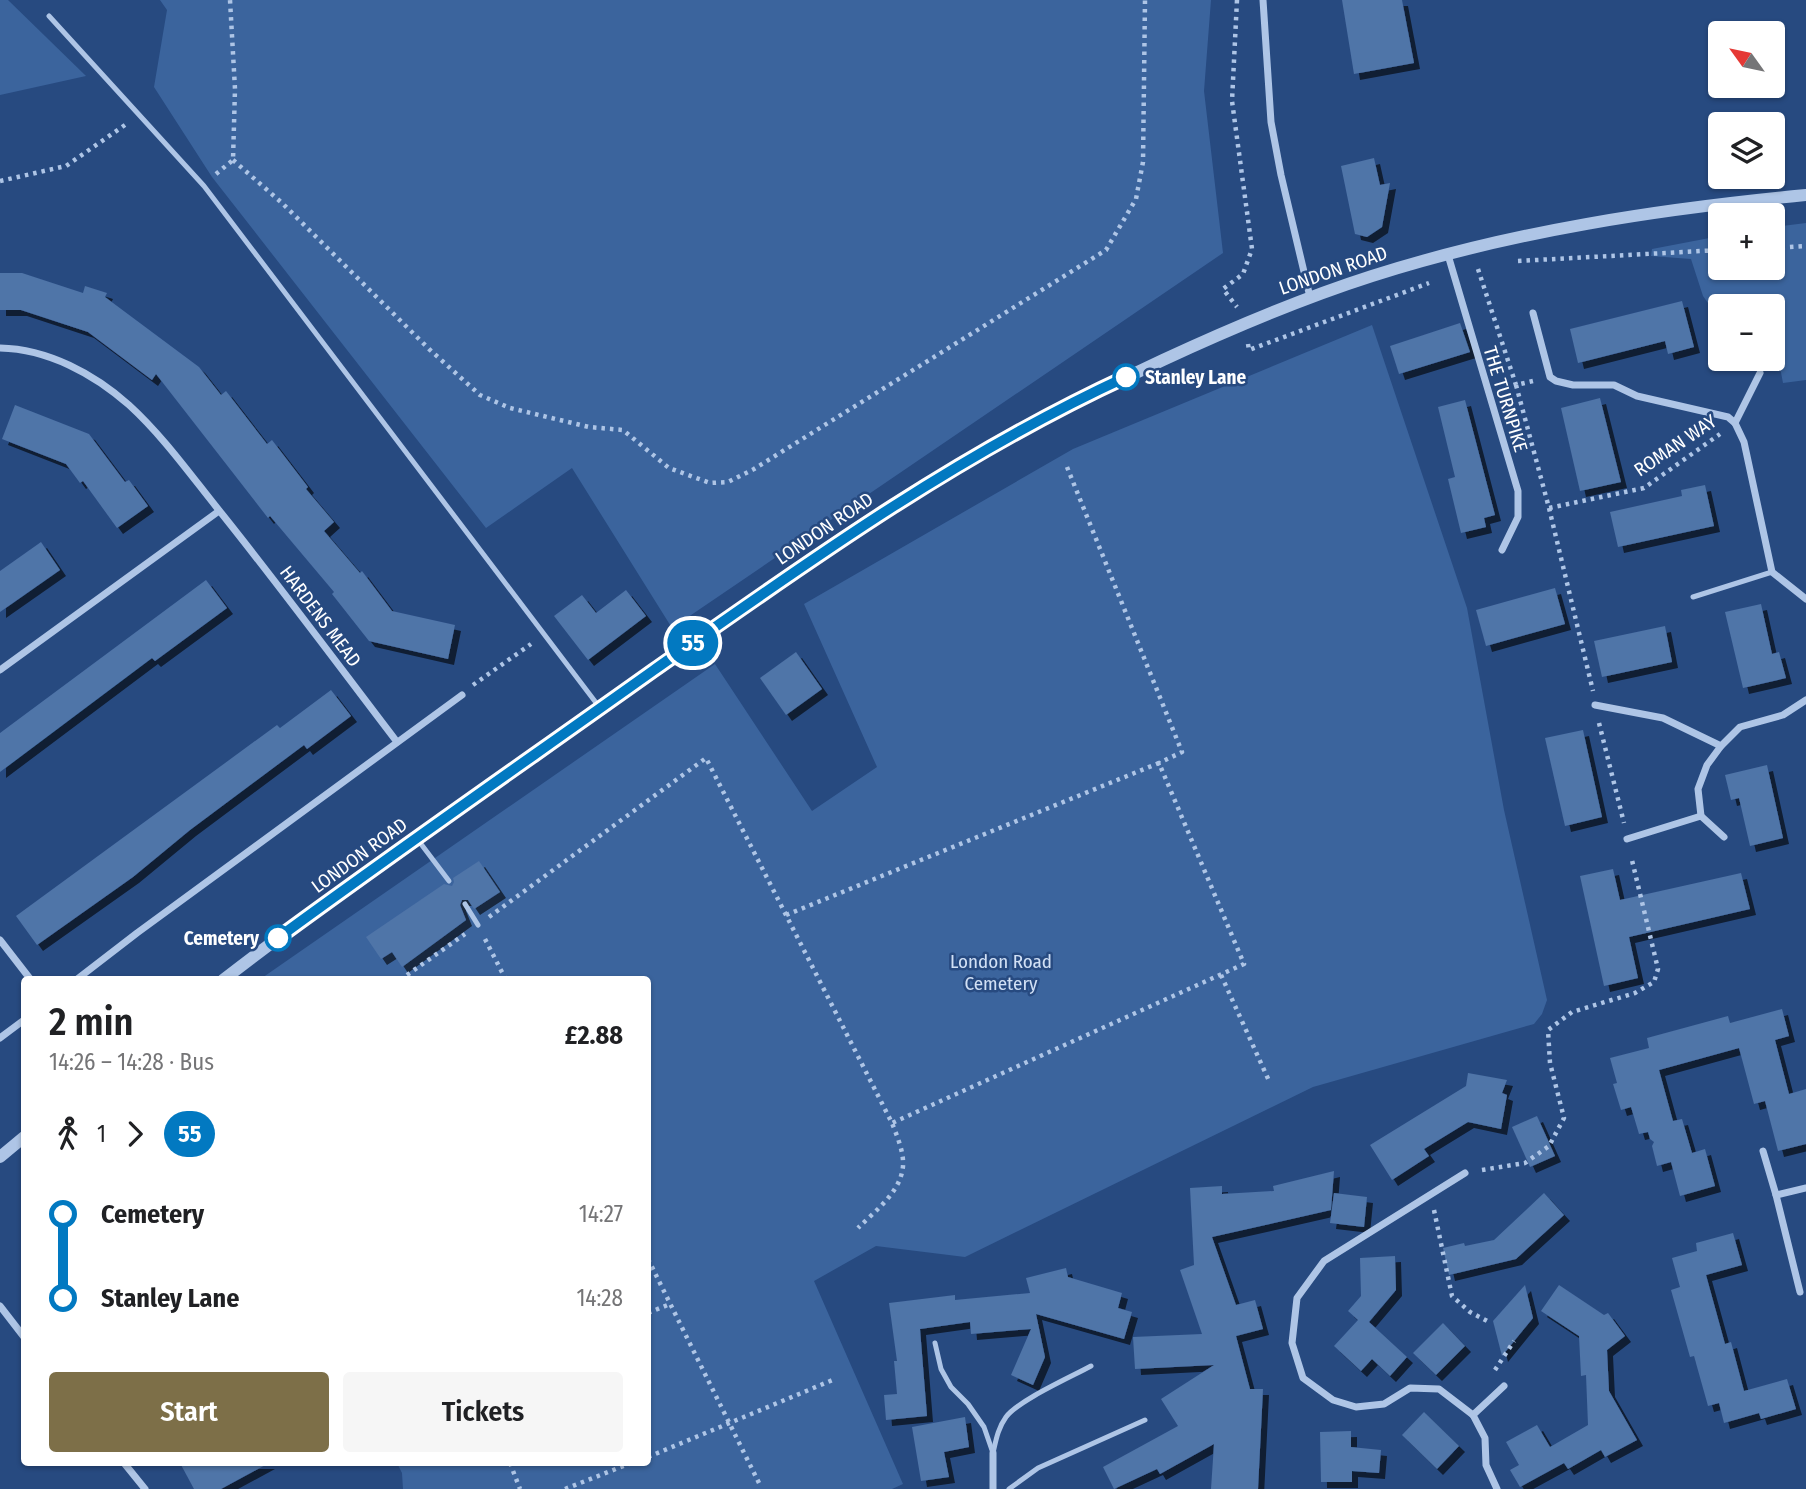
<!DOCTYPE html>
<html lang="en">
<head>
<meta charset="utf-8">
<style>
	:root { --surface:#fff; --page:#f6f6f6; --text:#202124; --muted:#757577; --accent:#7d6f48 }
	body { margin:0; font-family:"Fira Sans Condensed",sans-serif; background:var(--page); color:var(--text); height:100vh; display:flex; flex-direction:column; font-size:26px; white-space:nowrap }
	* { box-sizing:border-box; margin:0 }
	p { font-size:23px; color:var(--muted) }
	.icon { flex:none; width:38px; height:38px; fill:none; stroke:currentColor; stroke-width:2; stroke-linecap:round; stroke-linejoin:round }
	.map { position:relative; flex:1; overflow:hidden }
	.drawer { position:absolute; left:21px; top:976px; width:630px; height:490px; display:flex; flex-direction:column; background:var(--surface); border-radius:7px; box-shadow:0 2px 5px #0004 }
	.drawer>* { flex:none }
	.badge { padding:0 14px; border-radius:23px; font-size:24px; line-height:46px }
	.needle { width:46px; rotate:303deg }
	.tools { position:absolute; left:1708px; top:21px; display:grid; gap:14px }
	.tools a { display:grid; place-items:center; width:77px; height:77px; border-radius:7px; background:var(--surface); box-shadow:0 2px 5px #0004; font-size:35px }
	.map>.badge { position:absolute; translate:-50% -50%; box-shadow:0 0 0 4px #fff }
	.legs { display:flex; align-items:center; gap:10px; height:77px; padding:0 28px; font-size:23px }
	.legs p { margin-inline-start:auto }
	.head { display:flex; align-items:center; justify-content:space-between; height:119px; padding:0 28px }
	h1 { font-size:38px; font-weight:600; line-height:52px }
	.primary-button { display:flex; gap:14px; margin-top:auto; padding:14px 28px }
	.primary-button a { flex:1; height:80px; border-radius:7px; background:var(--accent); color:#fff; font-size:28px; font-weight:600; line-height:80px; text-align:center }
	.primary-button a+a { background:var(--page); color:var(--text) }
	ul { padding:0 28px; list-style:none }
	li { display:flex; align-items:center; gap:24px; height:84px; font-size:26px }
	li i { display:grid; place-items:center; width:10px; height:100%; margin:0 9px; background:currentColor }
	li i::after { content:''; width:18px; height:18px; margin:-9px; border:5px solid; border-radius:50%; background:var(--surface) }
	li p { margin-inline-start:auto }
	li:first-child i { background:linear-gradient(#0000 50%,currentColor 0) }
	li:last-child i { background:linear-gradient(currentColor 50%,#0000 0) }
	.map>svg:first-child { display:block }
	.green { fill:#3b649d }
	.building { fill:#4f74a8; filter:url(#shadow) }
	.lines { fill:none; stroke-linecap:round; stroke-linejoin:round }
	.path { stroke:#aec5e6; stroke-width:4.5; stroke-dasharray:3.5 5; stroke-linecap:butt }
	.service { stroke:#aec5e6; stroke-width:5 }
	.minor { stroke:#aec5e6; stroke-width:7 }
	.tertiary { stroke:#aec5e6; stroke-width:12 }
	.line-1-casing { stroke:#fff; stroke-width:16 }
	.line-1 { stroke:#0279c1; stroke-width:10 }
	.stop-1-dot { fill:#fff; stroke:#0279c1; stroke-width:3.5 }
	.labels { text-anchor:middle; stroke-width:5; stroke-linejoin:round; paint-order:stroke }
	.street-label { font-size:19px; fill:#fff; stroke:#274a80 }
	.stop-label { font-size:19px; font-weight:bold; fill:#fff; stroke:#274a80; text-anchor:start }
	.park-label { font-size:19px; fill:#d1e0f5; stroke:#274a80 }
</style>
</head>
<body>
<div class="map">
<svg width="1806" height="1489" viewBox="0 0 1806 1489">
	<defs>
		<filter id="shadow"><feDropShadow dx="6" dy="6" stdDeviation="0" flood-color="#0009"/></filter>
	</defs>
	<rect width="100%" height="100%" fill="#274a80"/>
	<!-- green -->
	<g class="green">
		<path d="M 0,0 L 8,0 L 86,76 L 0,95 Z"/>
		<path d="M 160,0 L 1211,0 L 1204,91 L 1223,253 L 672,628 L 572,468 L 486,528 L 212,177 L 154,87 L 167,10 Z"/>
		<path d="M 1806,223 L 1806,380 L 1783,383 L 1779,362 L 1764,359 L 1773,359 L 1773,306 L 1720,306 L 1720,320 L 1703,296 L 1691,259 L 1651,256 L 1652,249 L 1720,236 L 1720,268 L 1773,268 L 1773,227 Z"/>
		<path d="M 1372,325 L 1467,608 L 1504,810 L 1547,1000 L 1542,1014 L 1534,1024 L 1313,1087 L 965,1257 L 876,1246 L 814,1281 L 903,1484 L 892,1489 L 403,1489 L 402,1473 L 397,1463 L 648,1463 L 648,980 L 259,980 L 715,664 L 812,811 L 877,767 L 804,604 L 1073,449 Z"/>
	</g>
	<!-- building -->
	<g class="building">
		<path d="M 1342,0 L 1402,0 L 1414,63 L 1354,74 Z"/>
		<path d="M 1374,158 L 1380,185 L 1390,183 L 1382,227 L 1367,237 L 1355,234 L 1341,166 Z"/>
		<path d="M 0,273 L 22,273 L 83,293 L 85,286 L 107,293 L 105,297 L 199,367 L 221,395 L 226,391 L 267,444 L 272,440 L 308,487 L 306,489 L 334,522 L 324,531 L 360,573 L 362,571 L 392,611 L 455,625 L 448,659 L 369,641 L 332,594 L 334,592 L 270,516 L 268,518 L 156,374 L 152,380 L 88,332 L 21,310 L 0,310 Z"/>
		<path d="M 1682,301 L 1694,347 L 1668,354 L 1665,341 L 1578,363 L 1570,329 Z"/>
		<path d="M 1460,323 L 1470,352 L 1399,374 L 1390,346 Z"/>
		<path d="M 1600,398 L 1621,482 L 1580,491 L 1561,408 Z"/>
		<path d="M 1465,400 L 1495,515 L 1484,518 L 1486,527 L 1461,533 L 1448,479 L 1455,477 L 1438,407 Z"/>
		<path d="M 15,405 L 89,434 L 125,482 L 129,480 L 148,506 L 117,528 L 83,481 L 80,483 L 66,464 L 2,439 Z"/>
		<path d="M 1705,485 L 1714,526 L 1618,547 L 1610,512 L 1682,496 L 1681,490 Z"/>
		<path d="M 41,542 L 60,570 L 0,612 L 0,571 Z"/>
		<path d="M 206,580 L 227,608 L 155,661 L 152,658 L 0,772 L 0,733 Z"/>
		<path d="M 1555,588 L 1565,624 L 1486,646 L 1476,610 Z"/>
		<path d="M 626,590 L 646,616 L 588,660 L 554,616 L 582,595 L 596,613 Z"/>
		<path d="M 1761,604 L 1772,654 L 1779,652 L 1786,678 L 1743,688 L 1725,612 Z"/>
		<path d="M 1665,626 L 1672,662 L 1602,677 L 1594,641 Z"/>
		<path d="M 796,652 L 822,689 L 786,715 L 760,678 Z"/>
		<path d="M 331,690 L 351,716 L 307,749 L 304,745 L 190,830 L 133,877 L 37,945 L 16,916 L 277,725 L 280,728 Z"/>
		<path d="M 1583,730 L 1602,817 L 1565,826 L 1545,738 Z"/>
		<path d="M 1767,765 L 1783,838 L 1750,846 L 1739,798 L 1731,800 L 1725,775 Z"/>
		<path d="M 479,861 L 500,892 L 474,909 L 468,900 L 462,900 L 460,905 L 466,920 L 402,967 L 392,952 L 381,959 L 366,937 L 444,884 L 452,886 L 454,882 L 453,878 Z"/>
		<path d="M 1613,869 L 1620,900 L 1741,873 L 1750,909 L 1629,937 L 1638,978 L 1604,986 L 1580,876 Z"/>
		<path d="M 1782,1009 L 1789,1036 L 1775,1040 L 1789,1094 L 1806,1089 L 1806,1144 L 1778,1151 L 1765,1101 L 1754,1104 L 1739,1048 L 1659,1070 L 1673,1121 L 1682,1119 L 1692,1153 L 1705,1149 L 1715,1186 L 1680,1196 L 1671,1162 L 1657,1166 L 1652,1146 L 1654,1142 L 1650,1139 L 1648,1132 L 1639,1134 L 1631,1107 L 1621,1110 L 1613,1084 L 1617,1083 L 1610,1058 L 1649,1048 L 1647,1038 L 1728,1016 L 1730,1023 Z"/>
		<path d="M 1468,1073 L 1507,1080 L 1502,1093 L 1507,1095 L 1501,1129 L 1468,1122 L 1424,1149 L 1429,1156 L 1392,1180 L 1370,1145 L 1466,1086 Z"/>
		<path d="M 1537,1116 L 1555,1156 L 1530,1167 L 1512,1127 Z"/>
		<path d="M 1334,1171 L 1331,1210 L 1212,1237 L 1236,1305 L 1255,1300 L 1263,1329 L 1236,1336 L 1250,1389 L 1263,1389 L 1258,1489 L 1211,1489 L 1214,1444 L 1160,1474 L 1157,1469 L 1114,1489 L 1103,1467 L 1178,1426 L 1161,1399 L 1214,1365 L 1135,1369 L 1133,1337 L 1202,1334 L 1180,1270 L 1194,1265 L 1190,1188 L 1222,1186 L 1222,1194 L 1274,1191 L 1273,1186 Z"/>
		<path d="M 1334,1193 L 1367,1197 L 1364,1227 L 1330,1223 Z"/>
		<path d="M 1544,1193 L 1564,1215 L 1516,1259 L 1449,1275 L 1443,1248 L 1464,1243 L 1465,1246 L 1494,1240 Z"/>
		<path d="M 1733,1233 L 1742,1265 L 1706,1275 L 1725,1344 L 1731,1342 L 1744,1391 L 1787,1379 L 1796,1409 L 1761,1419 L 1759,1413 L 1724,1423 L 1719,1403 L 1708,1406 L 1694,1356 L 1690,1357 L 1671,1290 L 1680,1287 L 1672,1258 L 1697,1251 L 1696,1243 Z"/>
		<path d="M 1395,1256 L 1396,1290 L 1369,1322 L 1407,1357 L 1390,1376 L 1372,1359 L 1361,1371 L 1334,1346 L 1358,1320 L 1348,1311 L 1361,1296 L 1360,1258 Z"/>
		<path d="M 1066,1268 L 1068,1277 L 1122,1293 L 1118,1308 L 1132,1312 L 1124,1339 L 1036,1314 L 1045,1357 L 1033,1385 L 1011,1375 L 1031,1329 L 971,1334 L 970,1322 L 920,1329 L 927,1416 L 886,1420 L 884,1395 L 897,1394 L 894,1361 L 897,1361 L 889,1303 L 955,1295 L 955,1300 L 1030,1293 L 1026,1278 Z"/>
		<path d="M 1525,1285 L 1533,1318 L 1502,1356 L 1493,1321 Z"/>
		<path d="M 1559,1285 L 1604,1315 L 1608,1313 L 1625,1336 L 1607,1350 L 1609,1391 L 1637,1440 L 1605,1457 L 1601,1450 L 1568,1469 L 1564,1463 L 1520,1487 L 1510,1470 L 1519,1465 L 1506,1442 L 1537,1425 L 1550,1447 L 1588,1425 L 1586,1375 L 1581,1376 L 1579,1336 L 1541,1311 Z"/>
		<path d="M 1443,1323 L 1465,1346 L 1436,1375 L 1413,1353 Z"/>
		<path d="M 1424,1412 L 1459,1446 L 1437,1469 L 1402,1435 Z"/>
		<path d="M 965,1417 L 969,1447 L 944,1452 L 949,1477 L 921,1481 L 912,1427 Z"/>
		<path d="M 1351,1431 L 1351,1447 L 1381,1450 L 1379,1473 L 1352,1471 L 1352,1482 L 1321,1482 L 1320,1432 Z"/>
		<path d="M 180,1463 L 269,1463 L 221,1489 L 194,1489 Z"/>
	</g>
	<g class="lines">
		<!-- path -->
		<g class="path">
			<path d="M 1237,0 L 1232,101 L 1252,249 L 1243,274 L 1223,289 L 1237,307"/>
			<path d="M 233,160 L 282,203 L 429,349 L 480,395 L 510,408 L 589,427 L 623,430 L 669,468 L 710,483 L 728,482 L 754,469 L 1106,250 L 1136,199 L 1143,162 L 1145,0"/>
			<path d="M 216,174 L 233,160 L 235,89 L 230,0"/>
			<path d="M 0,181 L 66,166 L 125,125"/>
			<path d="M 1773,248 L 1806,246"/>
			<path d="M 1518,261 L 1720,250"/>
			<path d="M 1478,269 L 1516,385 L 1533,381"/>
			<path d="M 1248,344 L 1249,350 L 1429,283"/>
			<path d="M 1516,385 L 1549,508 L 1644,488 L 1720,434"/>
			<path d="M 1067,467 L 1182,752 L 1157,764"/>
			<path d="M 1549,508 L 1593,691"/>
			<path d="M 473,685 L 531,644"/>
			<path d="M 1599,723 L 1624,823"/>
			<path d="M 786,915 L 1159,763 L 1244,964 L 892,1123"/>
			<path d="M 489,917 L 706,758 L 892,1123 C 897,1136 904,1152 903,1166 C 901,1192 875,1211 858,1228"/>
			<path d="M 485,939 L 506,980"/>
			<path d="M 1221,975 L 1270,1083"/>
			<path d="M 400,980 L 465,934"/>
			<path d="M 1482,1170 L 1525,1163 L 1549,1146 L 1564,1118 L 1550,1063 L 1548,1030 L 1572,1012 L 1635,993 L 1654,982 L 1658,969 L 1631,856"/>
			<path d="M 1434,1210 L 1452,1296 L 1470,1312 L 1491,1323"/>
			<path d="M 648,1259 L 760,1485"/>
			<path d="M 648,1313 L 670,1304"/>
			<path d="M 1495,1370 L 1514,1341"/>
			<path d="M 648,1457 L 835,1379"/>
			<path d="M 510,1463 L 520,1489"/>
			<path d="M 565,1489 L 631,1463"/>
		</g>
		<!-- service -->
		<g class="service">
			<path d="M 49,16 L 204,186 L 600,708"/>
			<path d="M 1693,597 L 1772,572"/>
			<path d="M 418,840 L 449,881"/>
			<path d="M 465,904 L 478,925"/>
			<path d="M 935,1343 L 941,1369 L 951,1387 L 968,1404 L 984,1427 L 993,1453"/>
			<path d="M 993,1453 C 996,1440 998,1428 1006,1417 C 1019,1400 1071,1377 1091,1366"/>
			<path d="M 1009,1489 L 1038,1468 L 1145,1420"/>
		</g>
		<!-- minor -->
		<g class="minor">
			<path d="M 1263,0 L 1271,122 L 1281,175 L 1310,297"/>
			<path d="M 1448,255 L 1518,491 L 1518,517 L 1502,550"/>
			<path d="M 1533,313 L 1550,377 L 1556,381 L 1573,385 L 1614,385 L 1637,396 L 1728,417 L 1735,423"/>
			<path d="M 0,348 C 48,349 94,374 129,405 C 164,437 192,477 222,514 C 282,589 339,666 397,742"/>
			<path d="M 1760,373 L 1735,423 L 1744,442 L 1772,572 L 1806,599"/>
			<path d="M 0,670 L 219,511"/>
			<path d="M 1595,705 L 1663,718 L 1721,746"/>
			<path d="M 1701,816 L 1698,789 L 1707,765 L 1721,746 L 1740,727 L 1783,715 L 1806,700"/>
			<path d="M 1627,839 L 1701,816 L 1724,837"/>
			<path d="M 0,940 L 31,980"/>
			<path d="M 76,980 L 137,933 L 462,695"/>
			<path d="M 0,1038 L 24,1020"/>
			<path d="M 1763,1151 L 1776,1195"/>
			<path d="M 1465,1173 L 1324,1261 L 1297,1298 L 1292,1343 L 1303,1378 L 1333,1400 L 1356,1407 L 1384,1404 L 1410,1388 L 1439,1389 L 1473,1415 L 1485,1438 L 1486,1465 L 1497,1489"/>
			<path d="M 1800,1292 L 1776,1195 L 1806,1188"/>
			<path d="M 0,1306 L 24,1337"/>
			<path d="M 1473,1415 L 1504,1386"/>
			<path d="M 124,1463 L 145,1489"/>
			<path d="M 993,1489 L 993,1453"/>
		</g>
		<!-- tertiary -->
		<g class="tertiary">
			<path d="M 223,980 C 347,884 476,796 604,706 C 702,637 799,564 901,500 C 985,448 1073,402 1163,360 C 1232,328 1300,299 1372,276 C 1513,231 1660,209 1806,195"/>
			<path d="M 0,1157 L 24,1137"/>
		</g>
	</g>
	<g class="lines">
		<!-- line-1 casing -->
		<g class="line-1-casing">
			<path id="line-1" d="M 278,938 C 402,847 529,759 654,670 C 806,563 957,455 1126,377"/>
		</g>
		<!-- line-1 -->
		<use href="#line-1" class="line-1"/>
	</g>
	<!-- markers -->
	<g class="stop-1-dot">
		<circle cx="1126" cy="377" r="12"/>
		<circle cx="278" cy="938" r="12"/>
	</g>
	<g class="labels">
		<!-- street labels -->
		<g class="street-label">
			<text transform="translate(1333 270) rotate(-19)" y="7">LONDON ROAD</text>
			<text transform="translate(1506 399) rotate(73)" y="7">THE TURNPIKE</text>
			<text transform="translate(1675 445) rotate(-34)" y="7">ROMAN WAY</text>
			<text transform="translate(824 528) rotate(-34)" y="7">LONDON ROAD</text>
			<text transform="translate(321 616) rotate(53)" y="7">HARDENS MEAD</text>
			<text transform="translate(359 855) rotate(-36)" y="7">LONDON ROAD</text>
		</g>
		<!-- stop labels -->
		<g class="stop-label">
			<text x="1145" y="384">Stanley Lane</text>
			<text x="259" y="945" text-anchor="end">Cemetery</text>
		</g>
		<!-- park labels -->
		<g class="park-label">
			<text x="1001" y="968">London Road<tspan x="1001" dy="22">Cemetery</tspan></text>
		</g>
	</g>
</svg>
<div class="tools">
<a><svg class="needle" viewBox="-14 -14 28 28"><path d="M0-13l5 13h-10z" fill="#e53935"/><path d="M0 13l5-13h-10z" fill="#757577"/></svg></a>
<a><svg class="icon" aria-label="layers" viewBox="0 0 24 24"><path d="M12 4l9 5-9 5-9-5zM3 14l9 5 9-5"/></svg></a>
<a>+</a>
<a>−</a>
</div>
<b class="badge" style="left:693px;top:643px;background:#0279c1;color:#fff">55</b>
<section class="drawer">
<div class="head"><div><h1>2 min</h1><p>14:26 – 14:28 · Bus</p></div><b>£2.88</b></div>
<div class="legs"><svg class="icon" aria-label="walk" viewBox="0 0 24 24"><circle cx="13" cy="4" r="2"/><path d="M13 8l-2 6 4 7M11 14l-3 7M7 12l3-4h3l4 4"/></svg>1<svg class="icon" aria-label="forward" viewBox="0 0 24 24"><path d="M9 5l7 7-7 7"/></svg><b class="badge" style="background:#0279c1;color:#fff">55</b></div>
<ul>
<li><i style="color:#0279c1"></i><b>Cemetery</b><p>14:27</p></li>
<li><i style="color:#0279c1"></i><b>Stanley Lane</b><p>14:28</p></li>
</ul>
<div class="primary-button"><a>Start</a><a>Tickets</a></div>
</section>
</div>
</body>
</html>
